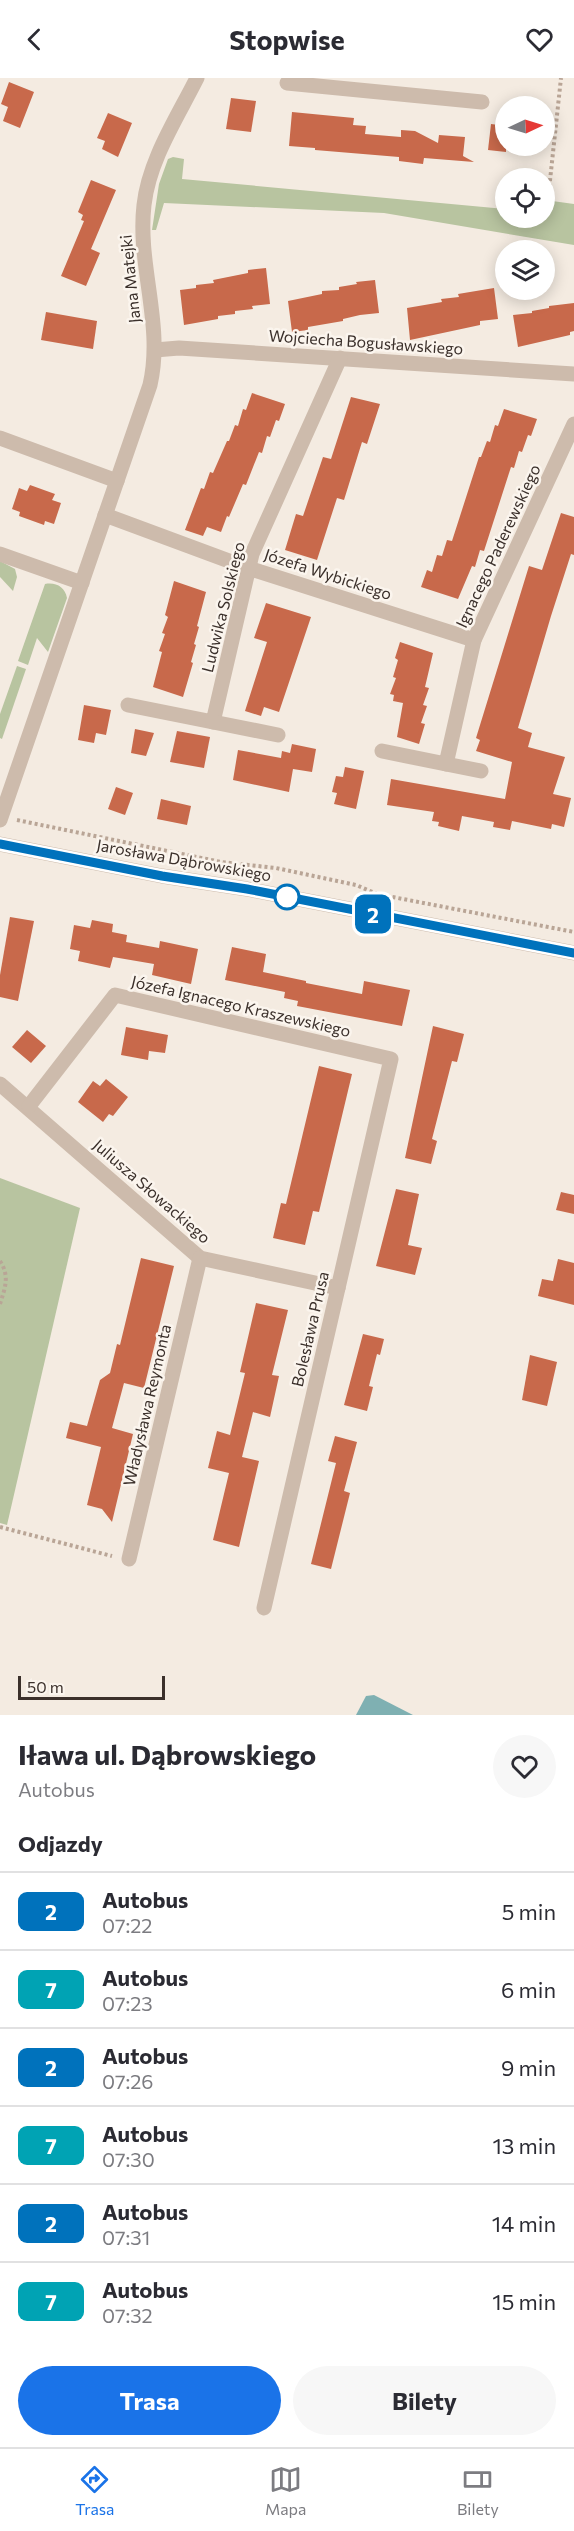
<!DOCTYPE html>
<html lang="pl">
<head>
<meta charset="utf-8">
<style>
	:root { --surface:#fff; --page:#f7f7f7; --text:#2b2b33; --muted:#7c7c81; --line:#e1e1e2; --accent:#1a73e8 }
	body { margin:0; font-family:Commissioner,sans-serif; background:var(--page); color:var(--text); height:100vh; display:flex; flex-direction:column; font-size:22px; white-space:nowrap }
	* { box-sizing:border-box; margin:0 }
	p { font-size:20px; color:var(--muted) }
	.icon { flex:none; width:33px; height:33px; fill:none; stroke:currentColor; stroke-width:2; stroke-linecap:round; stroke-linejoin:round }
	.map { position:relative; height:1637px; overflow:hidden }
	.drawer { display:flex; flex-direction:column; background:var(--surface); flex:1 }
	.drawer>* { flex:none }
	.badge { padding:0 12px; border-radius:9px; font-size:21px; line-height:39px }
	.needle { width:39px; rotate:86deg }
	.fabs { position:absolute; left:495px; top:18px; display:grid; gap:12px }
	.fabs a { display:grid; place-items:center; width:60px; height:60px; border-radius:50%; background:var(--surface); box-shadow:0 3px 15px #0003; font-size:30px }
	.scale { position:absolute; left:18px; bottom:15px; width:147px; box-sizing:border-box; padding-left:6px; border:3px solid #3b302b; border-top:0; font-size:16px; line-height:21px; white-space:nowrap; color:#3b302b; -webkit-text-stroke:4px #fbf5ee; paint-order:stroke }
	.map>.badge { position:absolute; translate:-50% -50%; box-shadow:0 0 0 3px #fff }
	h2 { padding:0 18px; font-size:22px; line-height:54px }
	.round { display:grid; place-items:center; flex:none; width:63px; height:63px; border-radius:32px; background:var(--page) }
	.headline { display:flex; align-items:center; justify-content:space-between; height:102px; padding:0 18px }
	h1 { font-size:28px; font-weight:700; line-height:45px }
	.button { display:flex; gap:12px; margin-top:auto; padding:12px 18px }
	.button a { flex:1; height:69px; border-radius:36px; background:var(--accent); color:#fff; font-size:24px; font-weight:700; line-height:69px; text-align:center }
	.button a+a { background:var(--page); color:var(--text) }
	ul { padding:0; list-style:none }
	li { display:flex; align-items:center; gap:18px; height:78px; padding:0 18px; border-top:2px solid var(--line) }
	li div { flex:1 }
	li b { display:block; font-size:22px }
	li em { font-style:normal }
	li .badge { min-width:66px; font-weight:700; text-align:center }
	header { display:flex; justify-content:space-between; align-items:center; height:78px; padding:0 18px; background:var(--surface); font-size:27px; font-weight:700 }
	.tab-bar { display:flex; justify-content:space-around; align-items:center; height:84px; border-top:2px solid var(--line); background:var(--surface); font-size:16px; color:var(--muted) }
	.tab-bar a { display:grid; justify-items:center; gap:3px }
	.tab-bar .selected { color:var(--accent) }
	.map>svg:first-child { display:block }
	.green { fill:#b8c4a0 }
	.water { fill:#7fb0b2 }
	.building { fill:#c8694b }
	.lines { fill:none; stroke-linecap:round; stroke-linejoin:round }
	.path { stroke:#b9a596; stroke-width:4; stroke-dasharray:3 3; stroke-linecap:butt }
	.minor { stroke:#cdbbac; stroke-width:15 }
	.line-casing { stroke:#fff; stroke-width:14 }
	.line { stroke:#0072bc; stroke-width:9 }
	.stop-dot { fill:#fff; stroke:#0072bc; stroke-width:3 }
	.labels { text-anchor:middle; stroke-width:5; stroke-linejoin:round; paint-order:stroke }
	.street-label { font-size:16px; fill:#3b302b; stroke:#fbf5ee }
</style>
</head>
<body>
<header><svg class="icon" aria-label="back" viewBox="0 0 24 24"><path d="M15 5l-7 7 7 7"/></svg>Stopwise<svg class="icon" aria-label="heart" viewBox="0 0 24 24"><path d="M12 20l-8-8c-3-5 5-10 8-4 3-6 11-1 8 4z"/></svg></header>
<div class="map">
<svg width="574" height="1637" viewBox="0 0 574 1637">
	<rect width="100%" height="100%" fill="#f4ebe1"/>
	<!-- green -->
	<g class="green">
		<path d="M 173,79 L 184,81 L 182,101 L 505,131 L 506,140 L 544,140 L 545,122 L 574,126 L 574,167 L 384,135 L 164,125 L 156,152 L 152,152 L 159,106 L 168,81 Z"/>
		<path d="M 0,483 L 15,491 L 17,499 L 13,513 L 0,499 Z"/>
		<path d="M 45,506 C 56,504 65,509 67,520 L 48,574 L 37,560 L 28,587 L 18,583 Z"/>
		<path d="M 17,588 L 26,591 L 2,661 L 0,660 L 0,636 Z"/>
		<path d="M 0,1100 L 80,1130 L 7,1447 L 0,1445 Z"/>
	</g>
	<!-- water -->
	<path class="water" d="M 374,1617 L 413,1637 L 356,1637 L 366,1618 Z"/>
	<!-- building -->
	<g class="building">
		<path d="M 9,4 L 34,14 L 20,50 L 3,43 L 8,29 L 1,26 Z"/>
		<path d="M 231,20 L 256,23 L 251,54 L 226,51 Z"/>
		<path d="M 292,34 L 354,40 L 353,47 L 366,48 L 365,56 L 401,59 L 401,52 L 415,53 L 438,65 L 439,57 L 465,59 L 463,78 L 474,84 L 424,80 L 423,86 L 399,83 L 399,79 L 315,72 L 315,70 L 289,68 Z"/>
		<path d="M 108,35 L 132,45 L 118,79 L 102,71 L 105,63 L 97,60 Z"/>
		<path d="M 491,46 L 506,48 L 506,74 L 488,72 Z"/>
		<path d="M 91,102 L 116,112 L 91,171 L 100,175 L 86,208 L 61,198 L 84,143 L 81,142 L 83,137 L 78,134 Z"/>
		<path d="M 266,190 L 270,226 L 252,228 L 253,231 L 235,233 L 235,236 L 218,238 L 218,241 L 184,247 L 180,212 L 196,210 L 196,207 L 214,205 L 213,202 L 248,195 L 248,192 Z"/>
		<path d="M 375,202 L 379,235 L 360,237 L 343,241 L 343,243 L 308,249 L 308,252 L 292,254 L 288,223 L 322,216 L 322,213 L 339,212 L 339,209 L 357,206 L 356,204 Z"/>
		<path d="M 494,210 L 498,241 L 480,243 L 480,247 L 410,262 L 407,230 L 442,224 L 441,221 L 459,219 L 458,216 Z"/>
		<path d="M 574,225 L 574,253 L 570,254 L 570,257 L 518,269 L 513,237 L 532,235 L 532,233 L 549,230 L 549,228 Z"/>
		<path d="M 46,234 L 97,243 L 93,271 L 41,262 Z"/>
		<path d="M 252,315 L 285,326 L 279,343 L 276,342 L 270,359 L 267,358 L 262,375 L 259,374 L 246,407 L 243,406 L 229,439 L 227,438 L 221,454 L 207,449 L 203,458 L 185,452 L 201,410 L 204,411 L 210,394 L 213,395 L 227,363 L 229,363 L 235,347 L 238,348 L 243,331 L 246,332 Z"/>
		<path d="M 351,319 L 380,326 L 367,366 L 362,364 L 344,422 L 337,420 L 317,482 L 285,472 L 296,436 L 303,438 L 323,379 L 331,381 Z"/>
		<path d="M 504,331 L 537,341 L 531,358 L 528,357 L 522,374 L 519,373 L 514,390 L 511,389 L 484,473 L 480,472 L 475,489 L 472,488 L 458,521 L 421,509 L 427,492 L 432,494 L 437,477 L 442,478 L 447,462 L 452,463 L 479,379 L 481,379 L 487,363 L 490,364 L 495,347 L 498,348 Z"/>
		<path d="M 30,407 L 55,416 L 52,422 L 61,425 L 54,446 L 45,443 L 44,447 L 19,438 L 20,434 L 12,431 L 19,410 L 27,413 Z"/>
		<path d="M 561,435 L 574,439 L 574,477 L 571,476 L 551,538 L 518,650 L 532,655 L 528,669 L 565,679 L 553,716 L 571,720 L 564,749 L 552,746 L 551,751 L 512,743 L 510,752 L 493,749 L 494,744 L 462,738 L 459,753 L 438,748 L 439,744 L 432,743 L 434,734 L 387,727 L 391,701 L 505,721 L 512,684 L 476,673 L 480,662 L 476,660 L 529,488 L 542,492 Z"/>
		<path d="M 174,503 L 206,514 L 197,548 L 199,549 L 194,566 L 196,567 L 191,584 L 193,585 L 183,619 L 153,609 L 162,574 L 159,573 L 165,556 L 162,555 L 168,539 L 165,537 Z"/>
		<path d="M 266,525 L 311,539 L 279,634 L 264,629 L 261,638 L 245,633 L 267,564 L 254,560 Z"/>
		<path d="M 400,564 L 433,575 L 425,609 L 429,610 L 423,627 L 427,628 L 421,645 L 425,646 L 419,666 L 397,659 L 403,625 L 393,623 L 394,617 L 390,616 L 396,600 L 393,599 L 398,582 L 395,580 Z"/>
		<path d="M 84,627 L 111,632 L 106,657 L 96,655 L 94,665 L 78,662 Z"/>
		<path d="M 135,651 L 154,655 L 146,678 L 131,675 Z"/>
		<path d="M 177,653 L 210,659 L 204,690 L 170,684 Z"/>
		<path d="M 292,666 L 316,671 L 312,694 L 293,691 L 289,714 L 233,702 L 238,672 L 281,680 L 282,673 L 290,675 Z"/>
		<path d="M 345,689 L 364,693 L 356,731 L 334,726 L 337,715 L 332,714 L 336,698 L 343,699 Z"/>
		<path d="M 116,709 L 133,715 L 125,737 L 108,731 Z"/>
		<path d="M 161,721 L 191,728 L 187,747 L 157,741 Z"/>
		<path d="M 10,839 L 34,843 L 18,923 L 0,919 L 0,897 Z"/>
		<path d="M 92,842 L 113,846 L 112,854 L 127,857 L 126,864 L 159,870 L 160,863 L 198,871 L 191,906 L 152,897 L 154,886 L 113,879 L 110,890 L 78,883 L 80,873 L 70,871 L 74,847 L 90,850 Z"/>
		<path d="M 232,869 L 266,876 L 263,894 L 306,903 L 306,905 L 362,916 L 364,903 L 410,912 L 402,948 L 297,928 L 298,923 L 284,920 L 285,914 L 225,902 Z"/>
		<path d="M 433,948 L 464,956 L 457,984 L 452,983 L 432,1061 L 437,1063 L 431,1086 L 405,1080 Z"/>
		<path d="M 126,949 L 168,957 L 165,975 L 149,973 L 148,982 L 121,977 Z"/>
		<path d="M 27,952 L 46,968 L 31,985 L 12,969 Z"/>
		<path d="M 319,988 L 352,996 L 319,1134 L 313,1133 L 305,1167 L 273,1160 L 281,1125 L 286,1126 Z"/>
		<path d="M 106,1001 L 128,1019 L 113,1038 L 109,1036 L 103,1044 L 78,1024 L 93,1003 L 100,1008 Z"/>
		<path d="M 396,1111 L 419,1116 L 408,1167 L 422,1170 L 415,1197 L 376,1188 Z"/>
		<path d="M 561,1114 L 574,1117 L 574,1136 L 556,1132 Z"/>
		<path d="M 141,1180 L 174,1188 L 144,1310 L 124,1305 L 112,1350 L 133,1356 L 112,1444 L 102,1431 L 87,1427 L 101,1369 L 66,1360 L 70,1344 L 87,1348 L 100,1302 L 110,1295 L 117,1266 L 120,1267 Z"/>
		<path d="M 558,1181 L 574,1185 L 574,1227 L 538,1218 L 542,1201 L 553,1203 Z"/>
		<path d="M 256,1225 L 288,1232 L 272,1297 L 279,1298 L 270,1339 L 253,1334 L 242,1379 L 259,1383 L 239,1469 L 213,1462 L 229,1395 L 208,1390 L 217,1353 L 230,1357 L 245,1295 L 240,1294 Z"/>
		<path d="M 363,1256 L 384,1261 L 380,1277 L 377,1276 L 369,1308 L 373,1309 L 367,1333 L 344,1327 Z"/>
		<path d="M 530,1277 L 557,1284 L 547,1328 L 522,1322 Z"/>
		<path d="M 335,1358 L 357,1364 L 344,1413 L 350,1415 L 331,1491 L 311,1486 L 336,1385 L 328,1383 Z"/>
	</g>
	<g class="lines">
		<!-- path -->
		<g class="path">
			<path d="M 548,121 L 561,0"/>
			<path d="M 17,742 L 221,784 L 276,790 L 356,807 L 377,816 L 574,854"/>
			<path d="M 0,1183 C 10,1198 5,1210 0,1226"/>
			<path d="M 0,1449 L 112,1478"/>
		</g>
		<!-- minor -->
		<g class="minor">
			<path d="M 287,5 L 482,24"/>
			<path d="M 155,272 L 179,270 L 574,296"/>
			<path d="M 0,360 L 117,403"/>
			<path d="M 105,437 L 248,490 L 474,562"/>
			<path d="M 0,476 L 82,505"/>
			<path d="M 128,627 L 213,644 L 252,476 L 340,280"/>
			<path d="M 213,644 L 278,657"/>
			<path d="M 382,673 L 446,686 L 474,562 L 574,346"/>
			<path d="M 446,686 L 481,693"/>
			<path d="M 0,742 L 150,307 C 164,247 137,187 144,127 C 149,82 177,40 197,0"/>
			<path d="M 0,766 L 162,798 L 247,811 L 574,875"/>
			<path d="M 0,1006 L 200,1180 L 338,1210"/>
			<path d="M 29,1028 L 115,917 L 391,981 L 264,1530"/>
			<path d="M 129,1481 L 200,1180"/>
		</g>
	</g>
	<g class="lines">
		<!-- line casing -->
		<g class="line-casing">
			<path id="line" d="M 0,766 L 162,798 L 247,811 L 574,875"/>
		</g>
		<!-- line -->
		<use href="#line" class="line"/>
	</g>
	<!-- markers -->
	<circle class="stop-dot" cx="287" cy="819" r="12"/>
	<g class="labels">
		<!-- street labels -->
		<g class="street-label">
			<text transform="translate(130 201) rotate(-96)" y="6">Jana Matejki</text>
			<text transform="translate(366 264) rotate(4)" y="6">Wojciecha Bogusławskiego</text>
			<text transform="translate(498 468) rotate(-65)" y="6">Ignacego Paderewskiego</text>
			<text transform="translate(328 496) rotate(18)" y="6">Józefa Wybickiego</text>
			<text transform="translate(223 529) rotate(-76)" y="6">Ludwika Solskiego</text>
			<text transform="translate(184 782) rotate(10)" y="6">Jarosława Dąbrowskiego</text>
			<text transform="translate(241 928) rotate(13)" y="6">Józefa Ignacego Kraszewskiego</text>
			<text transform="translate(152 1113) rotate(41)" y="6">Juliusza Słowackiego</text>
			<text transform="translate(310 1251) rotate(-77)" y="6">Bolesława Prusa</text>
			<text transform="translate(147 1327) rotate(-77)" y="6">Władysława Reymonta</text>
		</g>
	</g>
</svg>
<div class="fabs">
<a><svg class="needle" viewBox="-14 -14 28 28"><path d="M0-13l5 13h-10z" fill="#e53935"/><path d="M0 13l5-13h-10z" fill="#7c7c81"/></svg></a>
<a><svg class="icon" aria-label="locate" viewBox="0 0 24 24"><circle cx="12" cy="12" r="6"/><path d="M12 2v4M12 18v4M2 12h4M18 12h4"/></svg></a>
<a><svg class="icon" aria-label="layers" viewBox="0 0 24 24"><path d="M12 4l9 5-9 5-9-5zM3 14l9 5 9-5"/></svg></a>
</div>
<div class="scale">50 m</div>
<b class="badge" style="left:373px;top:836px;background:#0072bc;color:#fff">2</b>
</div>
<section class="drawer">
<div class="headline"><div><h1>Iława ul. Dąbrowskiego</h1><p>Autobus</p></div><a class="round"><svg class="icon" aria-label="heart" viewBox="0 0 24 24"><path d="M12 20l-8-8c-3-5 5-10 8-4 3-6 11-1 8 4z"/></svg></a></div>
<h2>Odjazdy</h2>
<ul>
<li><span class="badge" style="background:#0072bc;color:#fff">2</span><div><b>Autobus</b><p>07:22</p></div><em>5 min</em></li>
<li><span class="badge" style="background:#00a3b4;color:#fff">7</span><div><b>Autobus</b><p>07:23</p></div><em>6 min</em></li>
<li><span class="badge" style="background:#0072bc;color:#fff">2</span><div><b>Autobus</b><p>07:26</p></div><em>9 min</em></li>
<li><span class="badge" style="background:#00a3b4;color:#fff">7</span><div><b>Autobus</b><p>07:30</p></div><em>13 min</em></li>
<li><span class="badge" style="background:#0072bc;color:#fff">2</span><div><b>Autobus</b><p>07:31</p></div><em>14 min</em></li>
<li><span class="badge" style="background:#00a3b4;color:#fff">7</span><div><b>Autobus</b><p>07:32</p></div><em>15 min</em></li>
</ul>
<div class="button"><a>Trasa</a><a>Bilety</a></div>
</section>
<nav class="tab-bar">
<a class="selected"><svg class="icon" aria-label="directions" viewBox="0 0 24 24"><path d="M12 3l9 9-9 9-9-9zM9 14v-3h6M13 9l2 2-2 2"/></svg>Trasa</a>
<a><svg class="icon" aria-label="map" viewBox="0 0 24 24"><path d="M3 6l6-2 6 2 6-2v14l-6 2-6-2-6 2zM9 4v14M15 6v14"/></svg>Mapa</a>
<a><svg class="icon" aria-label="tickets" viewBox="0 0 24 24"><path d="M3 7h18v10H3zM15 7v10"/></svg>Bilety</a>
</nav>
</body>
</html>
